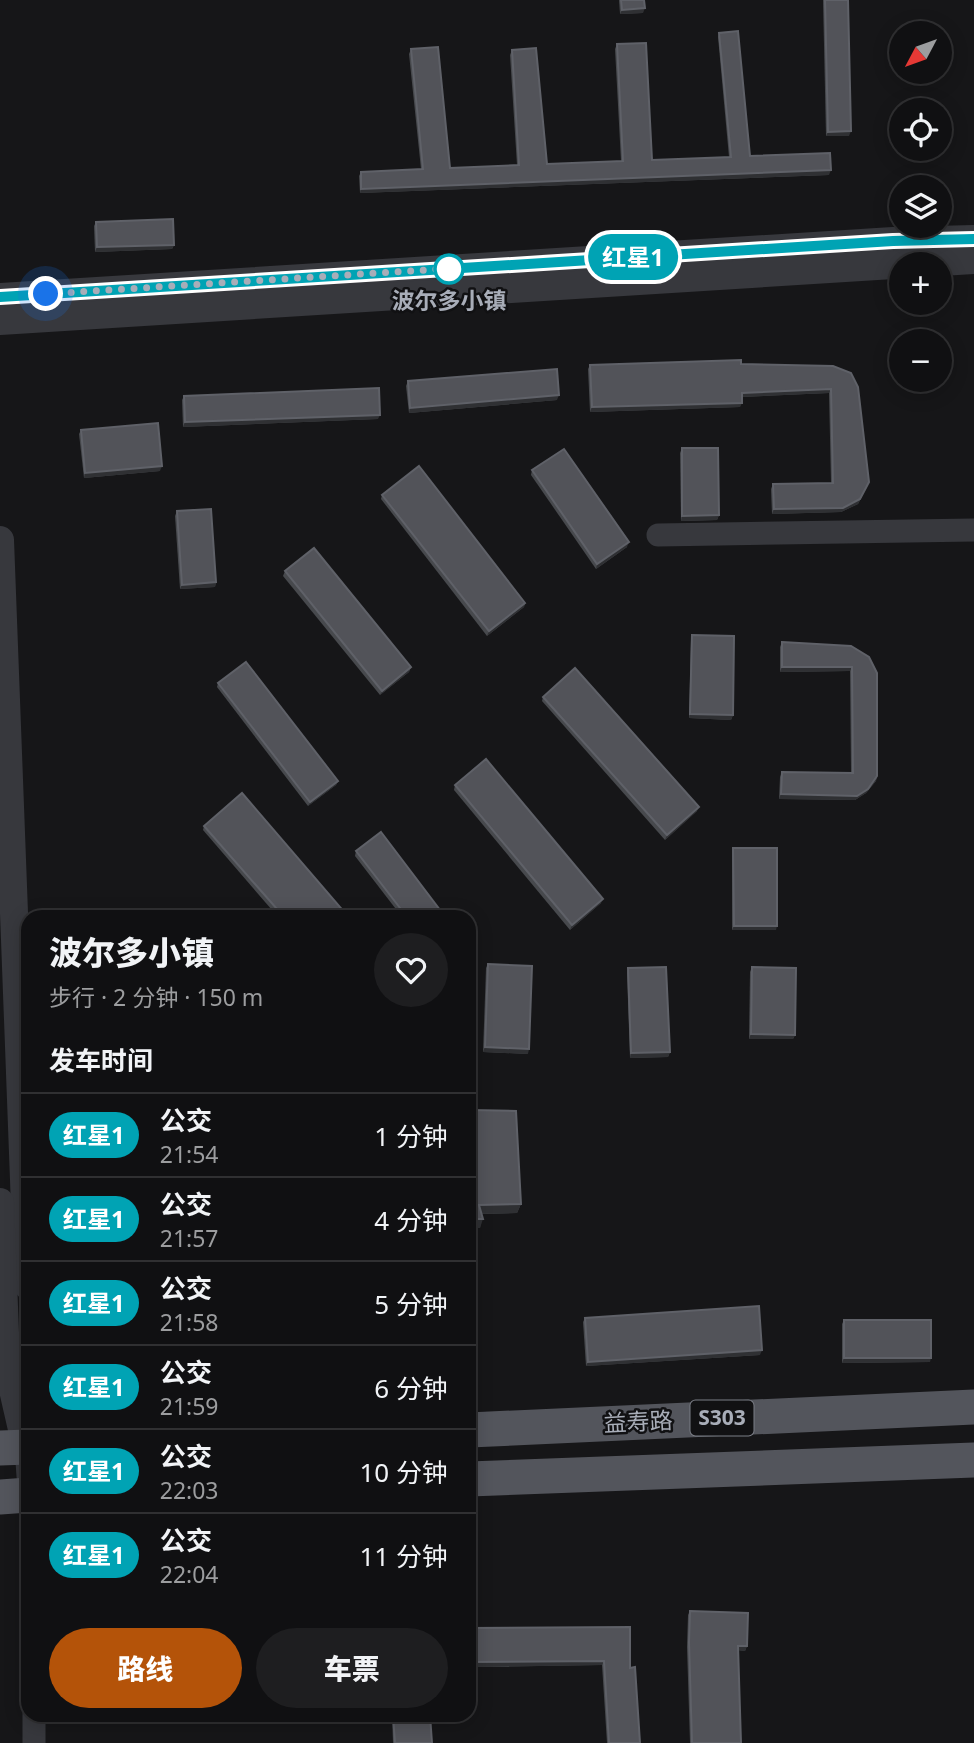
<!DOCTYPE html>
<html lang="zh">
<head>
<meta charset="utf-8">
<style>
	:root { --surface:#101012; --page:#1e1e20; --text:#f1f3f6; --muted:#9c9d9f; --line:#303032; --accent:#b45309 }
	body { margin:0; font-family:"Noto Sans","Noto Sans SC",sans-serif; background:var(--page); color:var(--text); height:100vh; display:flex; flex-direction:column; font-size:26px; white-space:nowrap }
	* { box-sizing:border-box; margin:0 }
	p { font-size:23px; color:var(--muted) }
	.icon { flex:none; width:38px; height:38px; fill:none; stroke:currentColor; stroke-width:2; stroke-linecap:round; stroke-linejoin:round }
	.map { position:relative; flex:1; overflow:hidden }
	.panel { position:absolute; left:21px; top:910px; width:455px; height:812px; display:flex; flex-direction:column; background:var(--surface); border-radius:21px; box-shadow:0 4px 18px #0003,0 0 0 2px var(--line) }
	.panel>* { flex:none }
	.badge { padding:0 14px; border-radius:23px; font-size:24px; line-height:46px }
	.needle { width:46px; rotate:229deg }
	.fabs { position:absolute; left:889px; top:21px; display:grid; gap:14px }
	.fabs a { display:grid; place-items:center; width:63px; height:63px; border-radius:50%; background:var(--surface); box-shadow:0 4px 18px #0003,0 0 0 2px var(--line); font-size:35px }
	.you { position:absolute; width:35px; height:35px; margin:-18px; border:5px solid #fff; border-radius:50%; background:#1a73e8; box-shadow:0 0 0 10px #1a73e833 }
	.map>.badge { position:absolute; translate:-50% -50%; box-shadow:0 0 0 4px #fff }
	h2 { padding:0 28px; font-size:26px; line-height:63px }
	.round { display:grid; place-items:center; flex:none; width:74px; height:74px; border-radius:37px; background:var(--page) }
	.head { display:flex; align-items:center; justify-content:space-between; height:119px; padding:0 28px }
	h1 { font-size:33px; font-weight:800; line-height:52px }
	.button { display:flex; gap:14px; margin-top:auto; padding:14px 28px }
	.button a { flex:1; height:80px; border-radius:42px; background:var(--accent); color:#fff; font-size:28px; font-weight:800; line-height:80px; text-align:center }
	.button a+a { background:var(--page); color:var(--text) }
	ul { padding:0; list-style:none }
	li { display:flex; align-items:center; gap:21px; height:84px; padding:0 28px; border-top:2px solid var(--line) }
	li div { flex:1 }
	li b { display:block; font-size:26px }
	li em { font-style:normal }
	li .badge { min-width:77px; font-weight:700; text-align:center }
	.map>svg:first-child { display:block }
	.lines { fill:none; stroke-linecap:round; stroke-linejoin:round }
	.minor { stroke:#37383d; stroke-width:23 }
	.tertiary { stroke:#37383d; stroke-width:28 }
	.primary { stroke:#53555c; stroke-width:35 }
	.wall { fill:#47494d }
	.shaded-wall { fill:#2f3033 }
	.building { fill:#525359; stroke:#5f6168; stroke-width:2 }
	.line-casing { stroke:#fff; stroke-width:16 }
	.line { stroke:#00a3b4; stroke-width:10 }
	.walk { stroke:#a8adb8; stroke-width:7; stroke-dasharray:0 12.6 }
	.stop-dot { fill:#fff; stroke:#00a3b4; stroke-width:3.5 }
	.labels { text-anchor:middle; stroke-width:5; stroke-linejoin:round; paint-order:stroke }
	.shield { fill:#111113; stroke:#7b7e86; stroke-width:2 }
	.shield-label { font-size:21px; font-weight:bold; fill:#a8adb8 }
	.stop-label { font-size:23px; font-weight:bold; fill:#a8adb8; stroke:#111113 }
	.street-label { font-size:23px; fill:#a8adb8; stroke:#111113 }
</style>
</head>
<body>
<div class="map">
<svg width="974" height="1743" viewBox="0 0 974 1743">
	<rect width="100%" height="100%" fill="#161618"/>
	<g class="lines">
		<!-- minor -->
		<g class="minor">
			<path d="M 658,535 L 974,530"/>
			<path d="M 26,1447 L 28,1476"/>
			<path d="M 34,1715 L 34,1743"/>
		</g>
		<!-- tertiary -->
		<g class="tertiary">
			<path d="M 0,297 L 893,241 L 974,239"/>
			<path d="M 0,321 L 974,260"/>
			<path d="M 0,540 L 28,1286"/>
			<path d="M 0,1202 L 6,1359 L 26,1447"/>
		</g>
		<!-- primary -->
		<g class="primary">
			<path d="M 469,1430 L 974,1407"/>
			<path d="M 0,1448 L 28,1447"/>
			<path d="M 469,1479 L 974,1460"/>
			<path d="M 0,1497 L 28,1495"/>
		</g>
	</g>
	<!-- wall -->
	<g class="wall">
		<path d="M 619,0 L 644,0 L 643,13 L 620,14 Z"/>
		<path d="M 823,0 L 848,0 L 849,136 L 826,136 Z"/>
		<path d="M 719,33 L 750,156 L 829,175 L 360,193 L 359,176 L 361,172 L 421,169 L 409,54 L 411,49 L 450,168 L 517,165 L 510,55 L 512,50 L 547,164 L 621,161 L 615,49 L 617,44 L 652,160 L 729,157 L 718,37 Z"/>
		<path d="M 96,222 L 174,245 L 172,249 L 95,252 L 94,226 Z"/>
		<path d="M 741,364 L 833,366 L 867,487 L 858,504 L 841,512 L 772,514 L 771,489 L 773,484 L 831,483 L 829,393 L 742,397 L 740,407 L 590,412 L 588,369 L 590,365 Z"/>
		<path d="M 408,381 L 557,400 L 409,413 L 406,386 Z"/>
		<path d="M 184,396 L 378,419 L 183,427 L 182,400 Z"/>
		<path d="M 81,430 L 160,471 L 84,478 L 79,434 Z"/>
		<path d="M 682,448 L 719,515 L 717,520 L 681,521 L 680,453 Z"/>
		<path d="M 532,470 L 627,547 L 596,569 L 531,475 Z"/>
		<path d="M 382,495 L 525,603 L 524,607 L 487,636 L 381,499 Z"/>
		<path d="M 177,511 L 216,582 L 215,587 L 180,589 L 175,516 Z"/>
		<path d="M 285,571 L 411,667 L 409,672 L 380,695 L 283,576 Z"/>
		<path d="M 692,635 L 733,715 L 731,720 L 689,718 L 691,639 Z"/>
		<path d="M 782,642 L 851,646 L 877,776 L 876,781 L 866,793 L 855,800 L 779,799 L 780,777 L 782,772 L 851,773 L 850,671 L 780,672 L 780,647 Z"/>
		<path d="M 218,683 L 338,781 L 336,785 L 308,806 L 217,687 Z"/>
		<path d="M 543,697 L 697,811 L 665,840 L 542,701 Z"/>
		<path d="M 455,785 L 601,903 L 570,930 L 454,790 Z"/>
		<path d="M 204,826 L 346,914 L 345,917 L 278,917 L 203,830 Z"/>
		<path d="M 733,848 L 776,930 L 732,930 L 732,853 Z"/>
		<path d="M 356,851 L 443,914 L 442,917 L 402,917 L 355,856 Z"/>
		<path d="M 488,964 L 528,1054 L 483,1052 L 486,968 Z"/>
		<path d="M 752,967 L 795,1035 L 793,1039 L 749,1039 L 750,972 Z"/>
		<path d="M 628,968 L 670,1052 L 668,1057 L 630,1058 L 627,973 Z"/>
		<path d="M 471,1110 L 521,1204 L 517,1213 L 482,1214 L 480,1228 L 469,1228 L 469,1117 Z"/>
		<path d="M 585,1318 L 760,1355 L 586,1366 L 583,1322 Z"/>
		<path d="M 844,1320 L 930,1362 L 842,1363 L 842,1324 Z"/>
		<path d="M 690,1611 L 747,1646 L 745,1651 L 738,1650 L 741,1743 L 690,1743 L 687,1647 L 688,1615 Z"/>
		<path d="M 469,1628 L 630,1668 L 640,1743 L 607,1743 L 602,1665 L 469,1667 Z"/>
		<path d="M 392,1715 L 430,1715 L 432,1743 L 393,1743 Z"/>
	</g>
	<!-- shaded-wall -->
	<g class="shaded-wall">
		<path d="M 645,8 L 643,13 L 620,14 L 622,10 Z"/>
		<path d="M 851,131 L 849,136 L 826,136 L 828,132 Z"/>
		<path d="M 831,170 L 829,175 L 360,193 L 361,189 Z"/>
		<path d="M 174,245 L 172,249 L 95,252 L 97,247 Z"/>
		<path d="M 831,389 L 829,393 L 740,397 L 742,393 Z"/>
		<path d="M 559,395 L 557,400 L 409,413 L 410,408 Z"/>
		<path d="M 742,403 L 740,407 L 590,412 L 592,407 Z"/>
		<path d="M 380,415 L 378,419 L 183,427 L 185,422 Z"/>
		<path d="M 162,466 L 160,471 L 84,478 L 85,473 Z"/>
		<path d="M 869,482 L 858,504 L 841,512 L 772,514 L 774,509 Z"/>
		<path d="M 719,515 L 717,520 L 681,521 L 682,516 Z"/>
		<path d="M 629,542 L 627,547 L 596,569 L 597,564 Z"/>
		<path d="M 216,582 L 215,587 L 180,589 L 182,585 Z"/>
		<path d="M 525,603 L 524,607 L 487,636 L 489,631 Z"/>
		<path d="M 411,667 L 409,672 L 380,695 L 382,691 Z"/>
		<path d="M 782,667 L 852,667 L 850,671 L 780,672 Z"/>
		<path d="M 690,714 L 733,715 L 731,720 L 689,718 Z"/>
		<path d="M 877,776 L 876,781 L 866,793 L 855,800 L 779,799 L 781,794 Z"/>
		<path d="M 338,781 L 336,785 L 308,806 L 310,802 Z"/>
		<path d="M 699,807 L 697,811 L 665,840 L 667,835 Z"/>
		<path d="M 603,899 L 601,903 L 570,930 L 572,925 Z"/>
		<path d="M 734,926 L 777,926 L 776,930 L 732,930 Z"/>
		<path d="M 751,1034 L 795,1035 L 793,1039 L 749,1039 Z"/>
		<path d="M 485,1047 L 529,1049 L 528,1054 L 483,1052 Z"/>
		<path d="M 670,1052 L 668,1057 L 630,1058 L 631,1053 Z"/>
		<path d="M 521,1204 L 517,1213 L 476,1214 L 479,1205 Z"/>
		<path d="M 469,1219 L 483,1219 L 480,1228 L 469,1228 Z"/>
		<path d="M 762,1350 L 760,1355 L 586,1366 L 588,1362 Z"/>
		<path d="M 844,1358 L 931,1358 L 930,1362 L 842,1363 Z"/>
		<path d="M 738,1646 L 747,1646 L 745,1651 L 736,1650 Z"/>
		<path d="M 604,1661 L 602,1665 L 469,1667 L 469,1662 Z"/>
	</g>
	<!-- building -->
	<g class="building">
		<path d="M 621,0 L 644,0 L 645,8 L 622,10 Z"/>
		<path d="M 825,0 L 848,0 L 851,131 L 828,132 Z"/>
		<path d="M 738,31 L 750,156 L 830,153 L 831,170 L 361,189 L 361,172 L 423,169 L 411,49 L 438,47 L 450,168 L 519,165 L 512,50 L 536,48 L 547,164 L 623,161 L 617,44 L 646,43 L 652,160 L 731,157 L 719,33 Z"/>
		<path d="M 173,219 L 174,245 L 97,247 L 96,222 Z"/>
		<path d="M 741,360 L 741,364 L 833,366 L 851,373 L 858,387 L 869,482 L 860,499 L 843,508 L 774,509 L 773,484 L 833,483 L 831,389 L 742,393 L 742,403 L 592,407 L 590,365 Z"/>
		<path d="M 557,369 L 559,395 L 410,408 L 408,381 Z"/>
		<path d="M 379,388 L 380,415 L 185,422 L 184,396 Z"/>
		<path d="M 158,423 L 162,466 L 85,473 L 81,430 Z"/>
		<path d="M 682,448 L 718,448 L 719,515 L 682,516 Z"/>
		<path d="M 564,449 L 629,542 L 597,564 L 532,470 Z"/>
		<path d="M 419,466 L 525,603 L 489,631 L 382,495 Z"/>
		<path d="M 211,509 L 216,582 L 182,585 L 177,511 Z"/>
		<path d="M 314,548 L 411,667 L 382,691 L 285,571 Z"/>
		<path d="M 692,635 L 734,636 L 733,715 L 690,714 Z"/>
		<path d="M 782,642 L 851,646 L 869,657 L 877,673 L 877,776 L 868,789 L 857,796 L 781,794 L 782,772 L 853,773 L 852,667 L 782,667 Z"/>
		<path d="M 246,662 L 338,781 L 310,802 L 218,683 Z"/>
		<path d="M 575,668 L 699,807 L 667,835 L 543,697 Z"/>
		<path d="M 486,759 L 603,899 L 572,925 L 455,785 Z"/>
		<path d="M 242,793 L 346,914 L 342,917 L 284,917 L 204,826 Z"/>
		<path d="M 381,832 L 443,914 L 440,917 L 407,917 L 356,851 Z"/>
		<path d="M 733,848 L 777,848 L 777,926 L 734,926 Z"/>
		<path d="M 488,964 L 532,966 L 529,1049 L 485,1047 Z"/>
		<path d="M 666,967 L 670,1052 L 631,1053 L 628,968 Z"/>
		<path d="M 752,967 L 796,968 L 795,1035 L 751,1034 Z"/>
		<path d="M 471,1110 L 516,1111 L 521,1204 L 479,1205 L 483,1219 L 469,1219 L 469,1143 L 471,1143 Z"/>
		<path d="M 759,1306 L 762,1350 L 588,1362 L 585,1318 Z"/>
		<rect x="844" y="1320" width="87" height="38"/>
		<path d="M 690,1611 L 748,1613 L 747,1646 L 738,1646 L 741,1743 L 692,1743 L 689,1642 Z"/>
		<path d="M 630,1627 L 630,1668 L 635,1667 L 640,1743 L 609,1743 L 604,1661 L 469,1662 L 469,1628 Z"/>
		<path d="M 393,1715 L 430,1715 L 432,1743 L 395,1743 Z"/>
	</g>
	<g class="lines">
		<!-- line casing -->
		<g class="line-casing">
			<path id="line" d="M 0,297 L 893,241 L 974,239"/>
		</g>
		<!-- line -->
		<use href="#line" class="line"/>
		<!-- walk -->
		<path class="walk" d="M 46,294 L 457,268 L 449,269"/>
	</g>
	<!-- markers -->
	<circle class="stop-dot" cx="449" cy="269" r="14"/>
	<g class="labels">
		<!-- shield labels -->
		<rect class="shield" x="690.5" y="1400.5" width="63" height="35" rx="5"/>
		<g class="shield-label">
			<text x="722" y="1425">S303</text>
		</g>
		<!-- stop labels -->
		<g class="stop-label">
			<text x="449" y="309">波尔多小镇</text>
		</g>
		<!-- street labels -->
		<g class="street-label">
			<text transform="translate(638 1422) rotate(-3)" y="8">益寿路</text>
		</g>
	</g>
</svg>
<div class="fabs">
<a><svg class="needle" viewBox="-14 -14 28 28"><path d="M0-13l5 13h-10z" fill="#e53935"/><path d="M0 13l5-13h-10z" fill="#9c9d9f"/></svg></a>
<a><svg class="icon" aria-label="locate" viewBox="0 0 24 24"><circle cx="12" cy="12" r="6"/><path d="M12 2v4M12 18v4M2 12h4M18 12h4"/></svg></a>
<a><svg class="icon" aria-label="layers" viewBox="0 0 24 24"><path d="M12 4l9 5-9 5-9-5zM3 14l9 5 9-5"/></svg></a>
<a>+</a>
<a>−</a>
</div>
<div class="you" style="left:46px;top:294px"></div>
<b class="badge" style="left:633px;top:257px;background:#00a3b4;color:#fff">红星1</b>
<section class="panel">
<div class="head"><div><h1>波尔多小镇</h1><p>步行 · 2 分钟 · 150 m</p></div><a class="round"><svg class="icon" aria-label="heart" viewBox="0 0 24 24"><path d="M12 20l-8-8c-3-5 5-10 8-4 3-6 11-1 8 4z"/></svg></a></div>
<h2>发车时间</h2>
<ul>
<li><span class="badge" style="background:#00a3b4;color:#fff">红星1</span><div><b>公交</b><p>21:54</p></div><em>1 分钟</em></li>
<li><span class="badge" style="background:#00a3b4;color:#fff">红星1</span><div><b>公交</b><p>21:57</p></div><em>4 分钟</em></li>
<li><span class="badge" style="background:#00a3b4;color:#fff">红星1</span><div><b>公交</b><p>21:58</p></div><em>5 分钟</em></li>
<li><span class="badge" style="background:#00a3b4;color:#fff">红星1</span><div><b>公交</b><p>21:59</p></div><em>6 分钟</em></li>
<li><span class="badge" style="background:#00a3b4;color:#fff">红星1</span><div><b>公交</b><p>22:03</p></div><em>10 分钟</em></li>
<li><span class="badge" style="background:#00a3b4;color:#fff">红星1</span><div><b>公交</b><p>22:04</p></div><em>11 分钟</em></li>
</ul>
<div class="button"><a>路线</a><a>车票</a></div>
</section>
</div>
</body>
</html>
